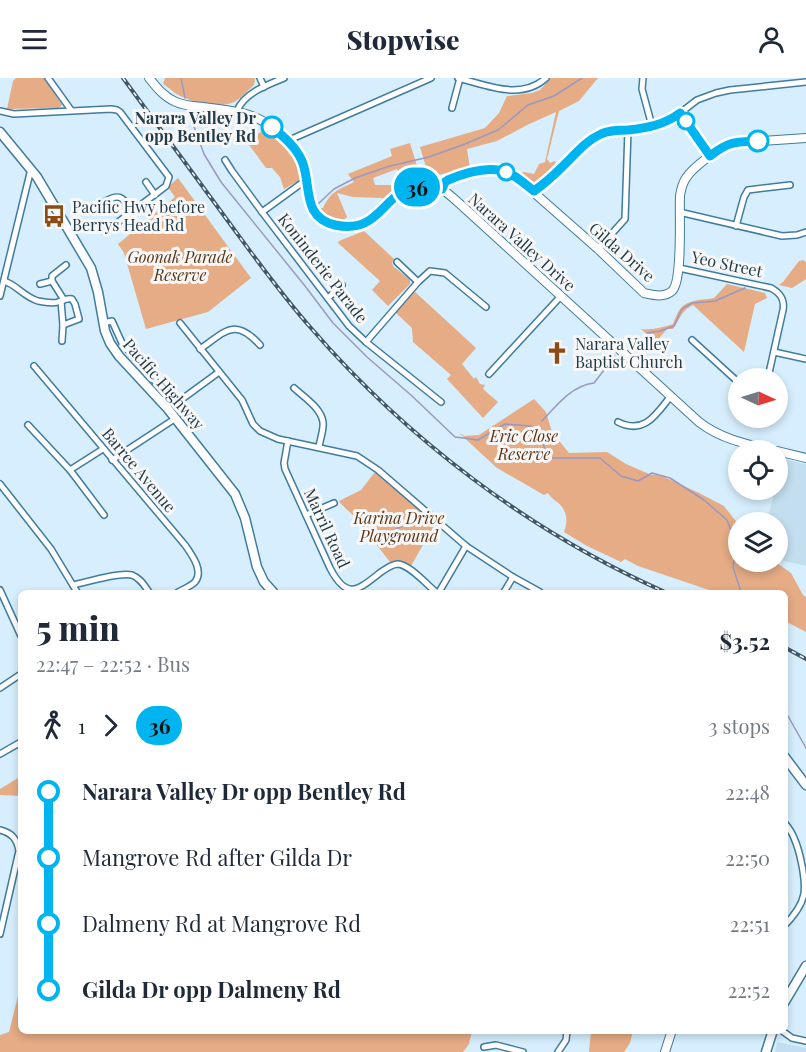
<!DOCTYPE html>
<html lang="en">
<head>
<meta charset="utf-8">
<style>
	:root { --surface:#fff; --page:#f6f6f7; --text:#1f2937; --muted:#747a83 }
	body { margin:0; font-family:"Playfair Display",serif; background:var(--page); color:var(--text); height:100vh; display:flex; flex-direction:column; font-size:22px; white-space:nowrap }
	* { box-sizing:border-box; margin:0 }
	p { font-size:20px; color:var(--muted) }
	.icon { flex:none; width:33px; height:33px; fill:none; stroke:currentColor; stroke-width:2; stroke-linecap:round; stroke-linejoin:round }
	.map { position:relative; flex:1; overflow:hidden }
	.sheet { position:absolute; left:18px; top:512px; width:770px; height:444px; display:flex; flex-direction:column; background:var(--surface); border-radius:9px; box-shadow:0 3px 9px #0003 }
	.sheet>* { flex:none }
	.badge { padding:0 12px; border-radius:20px; font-size:21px; line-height:39px }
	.needle { width:39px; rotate:94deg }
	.buttons { position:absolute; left:728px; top:290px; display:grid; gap:12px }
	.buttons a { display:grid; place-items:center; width:60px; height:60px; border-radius:50%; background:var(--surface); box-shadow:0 3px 9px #0003; font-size:30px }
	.map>.badge { position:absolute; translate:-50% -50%; box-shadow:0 0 0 3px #fff }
	.legs { display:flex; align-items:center; gap:9px; height:66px; padding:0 18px; font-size:20px }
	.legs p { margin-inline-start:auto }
	.overview { display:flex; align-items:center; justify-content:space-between; height:102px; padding:0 18px }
	h1 { font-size:33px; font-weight:800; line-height:45px }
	ul { padding:0 18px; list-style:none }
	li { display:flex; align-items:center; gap:21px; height:66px; font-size:22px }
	li i { display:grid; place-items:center; width:9px; height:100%; margin:0 8px; background:currentColor }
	li i::after { content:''; width:15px; height:15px; margin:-8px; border:4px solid; border-radius:50%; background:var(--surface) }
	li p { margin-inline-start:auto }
	li:first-child i { background:linear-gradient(#0000 50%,currentColor 0) }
	li:last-child i { background:linear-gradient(currentColor 50%,#0000 0) }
	header { display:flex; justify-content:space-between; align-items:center; height:78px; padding:0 18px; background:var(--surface); font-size:27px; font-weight:800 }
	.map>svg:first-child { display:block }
	.built { fill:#c3deef }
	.green { fill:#e5ac85 }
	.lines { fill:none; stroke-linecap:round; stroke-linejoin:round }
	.stream { stroke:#9a98c2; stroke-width:1.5 }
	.street-casing { stroke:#417b9d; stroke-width:8 }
	.secondary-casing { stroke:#417b9d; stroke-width:10 }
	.primary-casing { stroke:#417b9d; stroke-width:11 }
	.street { stroke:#fff; stroke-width:5 }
	.secondary { stroke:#fff; stroke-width:8 }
	.primary { stroke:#fff; stroke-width:8 }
	.rail-casing { stroke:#3f5766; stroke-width:4 }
	.rail { stroke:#f7f7f7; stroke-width:1.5; stroke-dasharray:4.5; stroke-linecap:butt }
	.line-1-casing { stroke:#fff; stroke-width:14 }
	.line-1 { stroke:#00b5ef; stroke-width:9 }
	.stop-1-dot { fill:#fff; stroke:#00b5ef; stroke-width:3 }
	.labels { text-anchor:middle; stroke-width:6; stroke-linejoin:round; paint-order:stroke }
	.stop-label { font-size:16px; font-weight:bold; fill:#233c4b; stroke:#f7f7f7; text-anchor:end }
	.poi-label { font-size:16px; fill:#233c4b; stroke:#f7f7f7; text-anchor:start }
	.street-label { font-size:16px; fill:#233c4b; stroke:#f7f7f7 }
	.park-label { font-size:16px; font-style:italic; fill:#5d3414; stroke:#f7f7f7 }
</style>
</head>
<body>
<header><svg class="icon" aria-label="menu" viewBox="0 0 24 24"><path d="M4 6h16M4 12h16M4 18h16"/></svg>Stopwise<svg class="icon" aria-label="person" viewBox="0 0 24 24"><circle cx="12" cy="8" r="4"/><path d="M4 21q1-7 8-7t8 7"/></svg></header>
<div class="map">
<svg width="806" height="974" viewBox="0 0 806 974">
	<rect width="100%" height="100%" fill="#d6eefd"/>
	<!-- built -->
	<g class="built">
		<path d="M 782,381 L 806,386 L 806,488 L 780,482 L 777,479 L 777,444 L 767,444 L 775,411 L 777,411 L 777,401 Z"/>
		<path d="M 777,964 L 806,970 L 806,974 L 775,974 Z"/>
	</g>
	<!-- green -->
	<g class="green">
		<path d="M 16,0 L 45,0 L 62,27 L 59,30 L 7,31 L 13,3 Z"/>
		<path d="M 165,0 L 254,0 L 255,1 L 254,7 C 248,12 242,19 236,23 C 221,32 189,24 175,15 C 171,12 168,9 163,6 Z"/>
		<path d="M 551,0 L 598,0 L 579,23 L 559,33 L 547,81 L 550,85 L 555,83 L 556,86 L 560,85 L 559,88 C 545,103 535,115 518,96 L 524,94 L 534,96 L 539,86 L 545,84 L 556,34 L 527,47 L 497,63 L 467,71 L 470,90 L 429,99 L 420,69 L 485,50 L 499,35 L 507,18 L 532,15 L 540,12 Z"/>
		<path d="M 265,51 L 279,62 L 299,87 L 300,102 L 284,111 L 280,99 L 272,90 L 266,90 L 247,64 Z"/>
		<path d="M 410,65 L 421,101 L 403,106 L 397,91 L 373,100 L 375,107 L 392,107 L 393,116 L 383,123 L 382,120 L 353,119 L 337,115 L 347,139 L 341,145 C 319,139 313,130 311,108 L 313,107 L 316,117 C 313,123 316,126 320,130 L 323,130 C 331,113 338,112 354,104 L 348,96 L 392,78 L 390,71 Z"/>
		<path d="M 178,100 L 251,200 L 208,234 L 146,251 L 124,175 L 118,166 L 175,119 L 168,109 Z"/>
		<path d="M 364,153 L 394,181 L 392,184 L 393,188 L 410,202 L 410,206 L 388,228 L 372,212 L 380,203 L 338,165 L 339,163 Z"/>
		<path d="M 803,182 L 806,184 L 806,201 L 792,210 L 779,207 L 783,204 L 799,183 Z"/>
		<path d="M 727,206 L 765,215 L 767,220 L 755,226 L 744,274 L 693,227 C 680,234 681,240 673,251 L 667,251 L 656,264 L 641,251 C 652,252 661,250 673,246 C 675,241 677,235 680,231 C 688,221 703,222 714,220 Z"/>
		<path d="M 414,213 L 476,270 L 462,286 L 474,301 L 476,299 L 480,306 L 485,307 L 483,311 L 498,324 L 483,340 L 447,301 L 451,297 L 413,264 L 412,250 L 394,233 Z"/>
		<path d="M 534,321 L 546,334 L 552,354 L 569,375 L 607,374 L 626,386 L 649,396 L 662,398 L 699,415 L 724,428 L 738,446 L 738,483 L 774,483 L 791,495 L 803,517 L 806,519 L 806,554 L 785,543 L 784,514 L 715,514 L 638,488 L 625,481 L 621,484 L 587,468 L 564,454 C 567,446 568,437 562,429 C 558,423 552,422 548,415 L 544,417 L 497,390 L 458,354 L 464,358 L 479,357 Z"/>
		<path d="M 375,394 L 436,444 L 411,488 C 404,483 398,482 390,484 L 356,440 L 340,425 L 339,423 L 361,412 Z"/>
		<path d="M 18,700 L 21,700 L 21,718 L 0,717 L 0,711 Z"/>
		<path d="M 21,906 L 21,952 L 472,953 L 469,966 L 463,974 L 0,974 L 0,957 L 9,954 Z"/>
		<path d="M 591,953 L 591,952 L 633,953 L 630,965 L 624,974 L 589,974 Z"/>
	</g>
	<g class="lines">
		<!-- stream -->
		<g class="stream">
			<path d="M 181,0 L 185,20"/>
			<path d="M 189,35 L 204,76 L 221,104 L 305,208 L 333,245 L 367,279 L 412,318 L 455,359 L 478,362 L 505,346 L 531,348 L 542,361 L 546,376 L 553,380 L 600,380 L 621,398 L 638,403 L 652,395 L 670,400 L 704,422 L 727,442 L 736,465 L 733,489 L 741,514"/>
			<path d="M 318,126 L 334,111 L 355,100 L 390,88 L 429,79 L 465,66 L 498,52 L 528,27 L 554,18 L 582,0"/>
			<path d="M 647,255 L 660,253 L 674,248 L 682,231 L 692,225 L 715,223 L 745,210"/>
			<path d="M 542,343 C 557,327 571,308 594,305 L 615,278"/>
			<path d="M 375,463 L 418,439 L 432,447"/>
			<path d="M 784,631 L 806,670"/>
		</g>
		<!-- street casing -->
		<g class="street-casing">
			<g id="street">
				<path d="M 48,0 L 71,32"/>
				<path d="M 260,0 L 264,9"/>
				<path d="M 458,0 C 486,7 521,23 546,0"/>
				<path d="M 643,0 L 642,11 L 652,48"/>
				<path d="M 452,30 L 460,0"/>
				<path d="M 0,33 L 14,36 L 111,31 L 117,32 L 120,34 L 169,99 L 166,108 L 105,154"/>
				<path d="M 237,33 C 244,15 267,7 284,0"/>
				<path d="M 680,35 L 710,78"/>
				<path d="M 287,63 L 431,0"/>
				<path d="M 225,82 L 232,93 L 262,134 L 349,248 L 366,264 L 441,324"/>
				<path d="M 146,104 L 155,117"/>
				<path d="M 534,113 L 547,103 L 585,66 L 605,54 L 644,50 L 660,46 L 675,39 L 697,22 L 716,15 L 730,12 L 806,4"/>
				<path d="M 104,124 C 121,114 123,120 133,134"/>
				<path d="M 262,134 L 306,102"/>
				<path d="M 679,134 L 782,158 L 797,157 L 806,154"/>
				<path d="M 736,148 L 744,119 L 748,112 L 790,107"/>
				<path d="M 598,171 L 625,141 L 628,52"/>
				<path d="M 397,184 L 418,204"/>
				<path d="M 679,190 L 771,210 C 780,215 785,221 783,232 L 769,295 L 767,300"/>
				<path d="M 4,203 C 17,207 24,219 38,223 C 45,224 52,226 58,224 C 64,222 66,220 72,221 L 75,226 L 79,241 L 63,247"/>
				<path d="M 52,203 L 64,222"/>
				<path d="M 40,206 L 52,203 L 52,198 L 66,187"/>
				<path d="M 0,218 L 31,91"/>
				<path d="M 328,220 L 342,207"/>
				<path d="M 61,223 L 63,247 L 62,263"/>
				<path d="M 103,245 L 112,243 L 122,265 L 175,326"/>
				<path d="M 180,245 L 242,322 L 253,346 L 260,353 L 278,361 L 357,378 L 378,392 L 466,468 L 513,499 L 540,514"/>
				<path d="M 692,262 L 738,304"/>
				<path d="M 366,264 L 418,204 L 430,193 L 445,195 L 486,229"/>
				<path d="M 200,271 C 226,253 235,239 260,267"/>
				<path d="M 774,274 L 806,281"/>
				<path d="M 34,288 L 185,467 C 192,477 204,493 195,504 C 191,508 184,511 178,514"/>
				<path d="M 489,296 L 561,218"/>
				<path d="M 294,310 C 304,319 321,330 323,344 C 324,352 320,361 319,369"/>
				<path d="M 174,327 L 219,294"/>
				<path d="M 618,344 C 644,357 656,337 670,319"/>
				<path d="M 28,347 L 70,392 L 104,437"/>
				<path d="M 288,363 L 284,385 L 285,391 L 330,490 C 347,523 358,512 381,494 C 387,490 392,486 398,486 C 410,487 427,507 436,514"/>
				<path d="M 112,382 L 176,340"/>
				<path d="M 70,392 L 103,371"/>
				<path d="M 0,406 L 51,471 L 77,514"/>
				<path d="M 306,437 L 334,425"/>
				<path d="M 73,507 C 87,504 119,494 132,497 C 140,500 144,507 149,514"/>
				<path d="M 0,512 L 21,558"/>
				<path d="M 439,514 L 466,468"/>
				<path d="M 504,514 L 513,499"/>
				<path d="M 0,610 L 21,596"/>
				<path d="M 0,676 L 21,664"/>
				<path d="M 784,744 C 788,749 792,754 794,760 C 800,773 806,802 804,816 C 802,827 792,840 784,848"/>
				<path d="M 0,752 C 12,755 17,761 19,773 L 0,856"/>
				<path d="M 781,952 L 792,960 L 806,963"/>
				<path d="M 484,969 L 496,967 L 523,974"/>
				<path d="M 558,974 L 566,962 L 567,952"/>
			</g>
		</g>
		<!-- secondary casing -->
		<g class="secondary-casing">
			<g id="secondary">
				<path d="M 149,0 C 157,10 164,19 176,24 C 185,28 194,28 203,29 C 230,32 255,34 276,52 C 286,61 297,72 302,84 C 313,108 301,140 336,147 C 347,149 357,149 367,144 C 392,131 407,95 442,111 C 448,115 454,121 460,126 L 699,344 C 721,361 746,366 772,372"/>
				<path d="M 442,111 L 445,104 L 448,102 L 484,92 L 505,94 L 515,98 L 598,171 L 644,215 C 653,217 664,220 672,213 C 683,203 679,136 680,118 C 681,111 682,106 686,100 C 693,89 720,69 732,65 L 806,60"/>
				<path d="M 777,373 L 806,380"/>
				<path d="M 665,974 L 672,952"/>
			</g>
		</g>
		<!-- primary casing -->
		<g class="primary-casing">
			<g id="primary">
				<path d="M 0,54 L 37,99 L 91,190 L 98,214 L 105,253 L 110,265 L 119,278 L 168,331 L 235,416 L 245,440 L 257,489 L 264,504 L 273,514"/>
				<path d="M 784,678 L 806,707"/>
				<path d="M 784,925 L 806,888"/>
				<path d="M 766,974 L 773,952"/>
			</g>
		</g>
		<!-- street -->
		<use href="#street" class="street"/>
		<!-- secondary -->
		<use href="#secondary" class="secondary"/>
		<!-- primary -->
		<use href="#primary" class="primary"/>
		<!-- rail casing -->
		<g class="rail-casing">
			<g id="rail">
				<path d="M 123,0 C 157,46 191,93 225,139 C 253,177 280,215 311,250 C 408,362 530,454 665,514"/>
				<path d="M 784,569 L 806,581"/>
			</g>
		</g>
		<!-- rail -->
		<use href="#rail" class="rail"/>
	</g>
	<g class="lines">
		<!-- line-1 casing -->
		<g class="line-1-casing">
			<path id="line-1" d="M 272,49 C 283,58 296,69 302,83 C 312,107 301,139 335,147 C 377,156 380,122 410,110 C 421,106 431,108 442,111 L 445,104 L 448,102 C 467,94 495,85 514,98 C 521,102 527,108 534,113 C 544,106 553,98 562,89 C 574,78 585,63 601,56 C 609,52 619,52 628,52 C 647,50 664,47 680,35 L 710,78 C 729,63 735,64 758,63"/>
		</g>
		<!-- line-1 -->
		<use href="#line-1" class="line-1"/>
	</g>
	<!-- icons -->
	<defs>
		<g id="bus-bare" transform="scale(1.8)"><path d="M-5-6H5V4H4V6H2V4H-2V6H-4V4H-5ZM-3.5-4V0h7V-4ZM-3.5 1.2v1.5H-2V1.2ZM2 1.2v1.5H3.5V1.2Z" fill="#8c4c15" stroke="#f7f7f7" stroke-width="2.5" paint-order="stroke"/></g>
		<g id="church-bare" transform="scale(1.8)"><path d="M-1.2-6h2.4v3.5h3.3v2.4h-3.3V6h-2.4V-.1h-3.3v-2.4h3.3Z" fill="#8c4c15" stroke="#f7f7f7" stroke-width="2.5" paint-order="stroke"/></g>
	</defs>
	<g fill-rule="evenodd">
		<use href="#bus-bare" x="54" y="138"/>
		<use href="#church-bare" x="557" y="275"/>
	</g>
	<!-- markers -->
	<g class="stop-1-dot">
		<circle cx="686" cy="43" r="8"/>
		<circle cx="272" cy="49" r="10"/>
		<circle cx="758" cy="63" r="10"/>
		<circle cx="506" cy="94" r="8"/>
	</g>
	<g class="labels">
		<!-- stop labels -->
		<g class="stop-label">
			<text x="256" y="46">Narara Valley Dr<tspan x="256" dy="18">opp Bentley Rd</tspan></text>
		</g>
		<!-- poi labels -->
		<g class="poi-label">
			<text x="72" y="135">Pacific Hwy before<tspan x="72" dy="18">Berrys Head Rd</tspan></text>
			<text x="575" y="272">Narara Valley<tspan x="575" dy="18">Baptist Church</tspan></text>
		</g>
		<!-- street labels -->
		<g class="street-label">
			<text transform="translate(522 164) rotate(42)" y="6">Narara Valley Drive</text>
			<text transform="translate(622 174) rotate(41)" y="6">Gilda Drive</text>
			<text transform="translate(727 186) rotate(12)" y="6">Yeo Street</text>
			<text transform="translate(323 190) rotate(52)" y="6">Koninderie Parade</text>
			<text transform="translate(164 306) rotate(49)" y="6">Pacific Highway</text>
			<text transform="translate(139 392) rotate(50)" y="6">Barree Avenue</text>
			<text transform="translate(327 450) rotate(65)" y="6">Marril Road</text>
		</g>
		<!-- park labels -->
		<g class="park-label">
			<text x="180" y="185">Goonak Parade<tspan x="180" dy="18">Reserve</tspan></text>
			<text x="524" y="364">Eric Close<tspan x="524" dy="18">Reserve</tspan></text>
			<text x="399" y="446">Karina Drive<tspan x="399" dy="18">Playground</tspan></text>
		</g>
	</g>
</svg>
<div class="buttons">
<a><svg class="needle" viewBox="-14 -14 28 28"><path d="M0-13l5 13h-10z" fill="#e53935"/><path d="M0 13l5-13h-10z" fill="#747a83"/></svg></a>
<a><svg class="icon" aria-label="locate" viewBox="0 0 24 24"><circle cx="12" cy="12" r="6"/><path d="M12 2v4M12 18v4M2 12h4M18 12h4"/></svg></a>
<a><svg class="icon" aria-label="layers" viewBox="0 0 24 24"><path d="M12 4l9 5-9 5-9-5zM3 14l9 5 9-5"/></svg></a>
</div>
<b class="badge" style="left:417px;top:109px;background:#00b5ef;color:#111">36</b>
<section class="sheet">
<div class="overview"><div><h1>5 min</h1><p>22:47 – 22:52 · Bus</p></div><b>$3.52</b></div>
<div class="legs"><svg class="icon" aria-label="walk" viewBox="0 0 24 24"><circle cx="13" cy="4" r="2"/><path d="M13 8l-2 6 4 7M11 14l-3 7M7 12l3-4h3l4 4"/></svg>1<svg class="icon" aria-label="forward" viewBox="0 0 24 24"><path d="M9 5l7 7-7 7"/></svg><b class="badge" style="background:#00b5ef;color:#111">36</b><p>3 stops</p></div>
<ul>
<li><i style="color:#00b5ef"></i><b>Narara Valley Dr opp Bentley Rd</b><p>22:48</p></li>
<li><i style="color:#00b5ef"></i><span>Mangrove Rd after Gilda Dr</span><p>22:50</p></li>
<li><i style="color:#00b5ef"></i><span>Dalmeny Rd at Mangrove Rd</span><p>22:51</p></li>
<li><i style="color:#00b5ef"></i><b>Gilda Dr opp Dalmeny Rd</b><p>22:52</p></li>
</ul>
</section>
</div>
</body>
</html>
